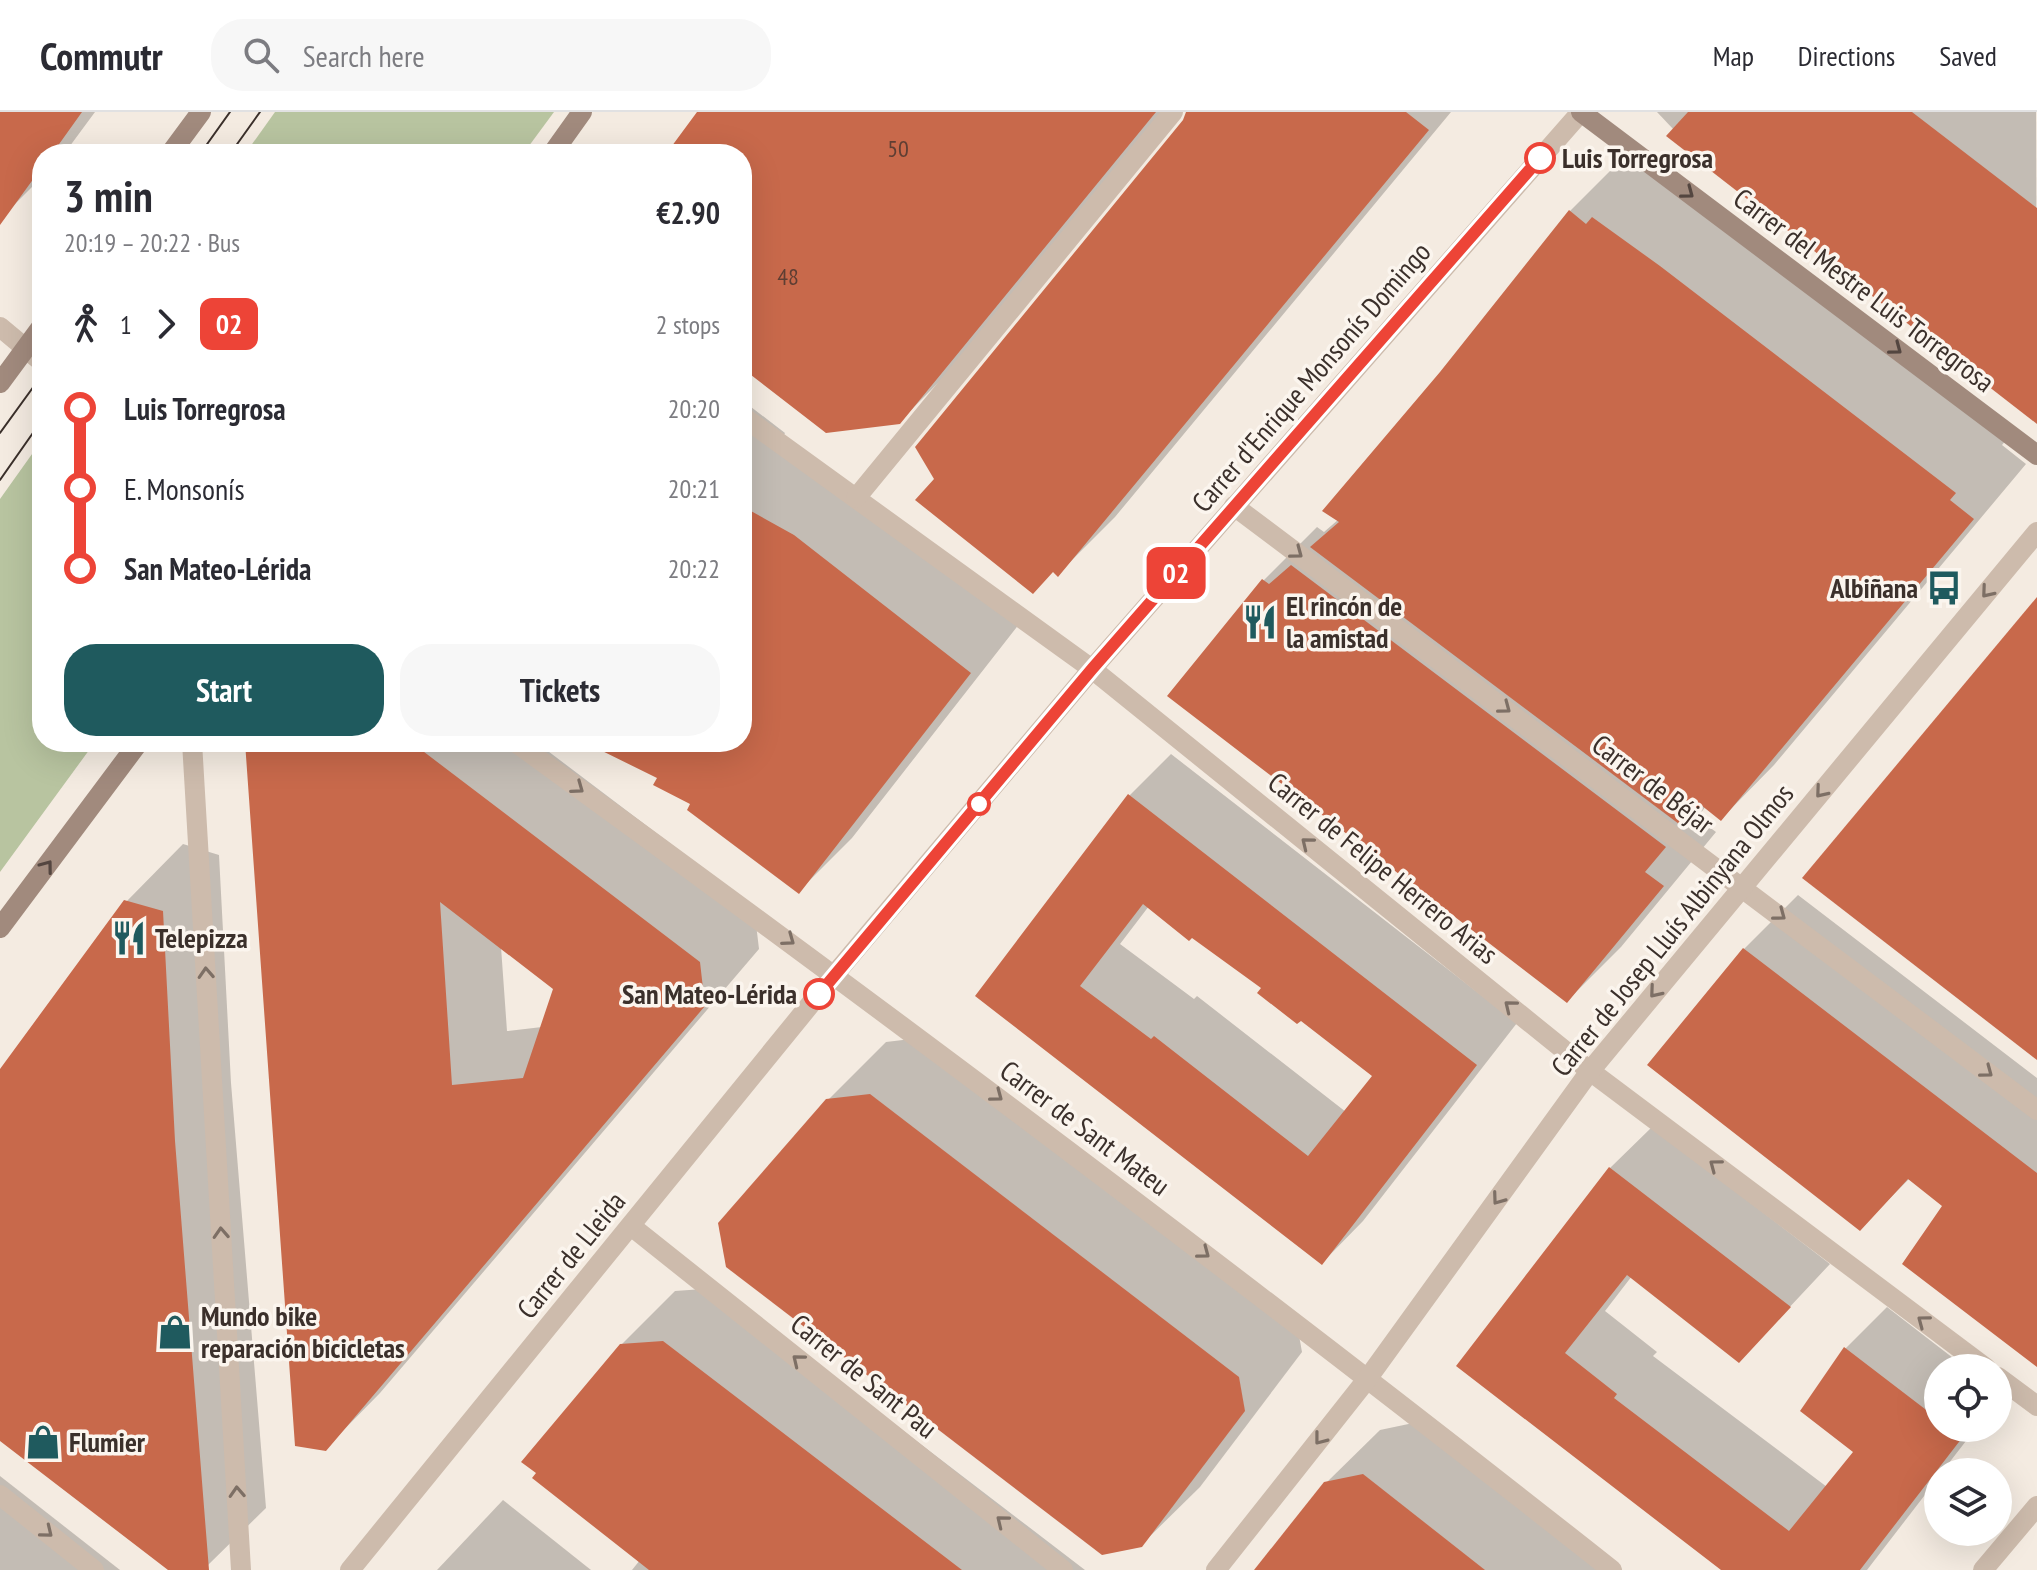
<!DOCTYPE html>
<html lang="en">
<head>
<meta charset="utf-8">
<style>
	:root { --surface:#fff; --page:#f7f7f7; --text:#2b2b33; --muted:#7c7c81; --line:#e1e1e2; --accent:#1f5a5e }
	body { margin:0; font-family:"PT Sans Narrow",sans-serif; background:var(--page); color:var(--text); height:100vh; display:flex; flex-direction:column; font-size:30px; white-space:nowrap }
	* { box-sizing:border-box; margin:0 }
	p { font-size:26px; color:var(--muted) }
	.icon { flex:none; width:44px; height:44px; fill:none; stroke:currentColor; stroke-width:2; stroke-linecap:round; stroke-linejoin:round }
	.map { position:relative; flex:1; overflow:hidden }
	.sheet { position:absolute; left:32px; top:32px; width:720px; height:608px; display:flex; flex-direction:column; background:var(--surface); border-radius:32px; box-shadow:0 8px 32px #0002 }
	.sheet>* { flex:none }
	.badge { padding:0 16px; border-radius:12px; font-size:28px; line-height:52px }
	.buttons { position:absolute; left:1924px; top:1242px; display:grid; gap:16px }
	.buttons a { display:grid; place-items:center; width:88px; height:88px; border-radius:50%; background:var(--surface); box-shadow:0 8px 32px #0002; font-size:40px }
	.map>.badge { position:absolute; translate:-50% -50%; box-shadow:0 0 0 4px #fff }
	.legs { display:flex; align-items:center; gap:12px; height:88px; padding:0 32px; font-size:26px }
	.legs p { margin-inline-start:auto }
	.head { display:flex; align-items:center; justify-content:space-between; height:136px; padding:0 32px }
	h1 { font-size:44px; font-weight:800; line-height:60px }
	.button { display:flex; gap:16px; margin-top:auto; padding:16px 32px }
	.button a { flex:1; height:92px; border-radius:32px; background:var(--accent); color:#fff; font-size:32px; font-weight:800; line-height:92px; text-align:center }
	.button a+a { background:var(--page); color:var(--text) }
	ul { padding:0 32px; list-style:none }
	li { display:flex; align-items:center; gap:28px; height:80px; font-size:30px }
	li i { display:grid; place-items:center; width:12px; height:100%; margin:0 10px; background:currentColor }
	li i::after { content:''; width:20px; height:20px; margin:-10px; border:6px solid; border-radius:50%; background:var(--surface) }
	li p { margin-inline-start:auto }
	li:first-child i { background:linear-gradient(#0000 50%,currentColor 0) }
	li:last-child i { background:linear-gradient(currentColor 50%,#0000 0) }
	header { display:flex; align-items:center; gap:48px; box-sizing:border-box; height:112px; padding:0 40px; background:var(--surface); border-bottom:2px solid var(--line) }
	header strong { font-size:38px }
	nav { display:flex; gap:44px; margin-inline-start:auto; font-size:28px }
	.search { width:560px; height:72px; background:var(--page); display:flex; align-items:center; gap:20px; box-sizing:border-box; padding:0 28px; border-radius:32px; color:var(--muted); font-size:30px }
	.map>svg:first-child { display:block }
	.green { fill:#b8c4a0 }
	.shadow { fill:#0003; fill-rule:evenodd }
	.building { fill:#c8694b; fill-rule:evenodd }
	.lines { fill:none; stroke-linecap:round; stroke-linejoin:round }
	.street { stroke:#cdbbac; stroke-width:20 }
	.secondary { stroke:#a18a7d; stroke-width:20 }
	.tram { stroke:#3b302b; stroke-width:2 }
	.oneway { stroke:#544640 }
	.oneway2 { stroke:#7d6f65 }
	.line-1-casing { stroke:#fff; stroke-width:18 }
	.line-1 { stroke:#ed4437; stroke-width:12 }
	.stop-1-dot { fill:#fff; stroke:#ed4437; stroke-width:4 }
	.labels { text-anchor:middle; stroke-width:7; stroke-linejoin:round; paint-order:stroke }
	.number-label { font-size:24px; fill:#5e3e33 }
	.stop-label { font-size:28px; font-weight:bold; fill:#3b302b; stroke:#fbf5ee; text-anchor:start }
	.street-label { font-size:28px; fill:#3b302b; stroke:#fbf5ee }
	.poi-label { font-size:28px; font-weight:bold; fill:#3b302b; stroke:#fbf5ee; text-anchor:start }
</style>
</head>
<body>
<header>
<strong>Commutr</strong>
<div class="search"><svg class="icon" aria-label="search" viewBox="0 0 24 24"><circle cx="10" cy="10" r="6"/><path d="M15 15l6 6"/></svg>Search here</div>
<nav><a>Map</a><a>Directions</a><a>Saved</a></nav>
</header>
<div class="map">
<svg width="2037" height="1458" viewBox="0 0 2037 1458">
	<rect width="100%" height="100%" fill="#f4ebe1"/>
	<!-- green -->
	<g class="green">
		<path d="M 275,0 L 554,0 L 523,42 L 245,42 Z"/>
		<path d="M 42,328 L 42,630 L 95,630 L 0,760 L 0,387 Z"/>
	</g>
	<!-- shadow -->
	<g class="shadow">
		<path d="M 0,0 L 95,0 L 64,42 L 42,42 L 42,65 L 5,102 L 0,103 Z"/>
		<path d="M 698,0 L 1164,0 L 957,252 L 899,310 L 742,254 L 742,42 L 667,42 Z"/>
		<path d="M 1187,0 L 1451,0 L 1115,405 L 1058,462 L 936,368 L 1185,9 Z"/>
		<path d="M 1657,0 L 2036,0 L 2037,292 L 1674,18 Z"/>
		<path d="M 1623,46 L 1640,60 L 1647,53 L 2008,326 L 2002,333 L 2026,352 L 1774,653 L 1721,707 L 1706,694 L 1697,706 L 1716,720 L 1621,835 L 1567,889 L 1169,584 L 1264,468 L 1317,415 L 1324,420 L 1339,407 L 1441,261 L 1570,99 Z"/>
		<path d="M 742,288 L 785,321 L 781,328 L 1023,507 L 852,726 L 799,779 L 660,665 L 601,630 L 742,630 Z"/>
		<path d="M 247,630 L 536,630 L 754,795 L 759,837 L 380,1281 L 325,1337 ZM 501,835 L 555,876 L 542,915 L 507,919 Z"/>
		<path d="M 1171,642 L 1517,911 L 1363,1109 L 1322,1151 L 978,883 L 1130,683 ZM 1149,794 L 1264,875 L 1375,964 L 1346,1000 L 1197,884 L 1194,887 L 1120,832 Z"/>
		<path d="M 183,732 L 219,743 L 231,971 L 266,1396 L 208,1453 L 195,1458 L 171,1458 L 0,1328 L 0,963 L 126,790 Z"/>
		<path d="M 1798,783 L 2037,966 L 2037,1253 L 1945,1094 L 1910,1066 L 1860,1116 L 1650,952 L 1744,837 Z"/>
		<path d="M 928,925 L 1296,1207 L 1302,1240 L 1200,1375 L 1141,1433 L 828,988 L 886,930 Z"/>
		<path d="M 1652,1015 L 1830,1152 L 1739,1249 L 1632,1164 L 1605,1199 L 1657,1240 L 1653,1244 L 1827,1375 L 1856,1340 L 1845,1237 L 1887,1195 L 1966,1256 L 1938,1256 L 1938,1316 L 1976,1316 L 1942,1360 L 1938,1360 L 1938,1366 L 1867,1458 L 1724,1458 L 1459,1254 L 1610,1056 Z"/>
		<path d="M 717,1176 L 1085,1458 L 632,1458 L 640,1448 L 621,1233 L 675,1179 Z"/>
		<path d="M 1418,1310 L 1611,1458 L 1256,1458 L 1325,1372 L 1380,1318 Z"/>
		<path d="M 0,1364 L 120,1458 L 0,1458 Z"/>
		<path d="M 503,1388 L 591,1458 L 437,1458 Z"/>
	</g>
	<!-- building -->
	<g class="building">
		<path d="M 0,0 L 82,0 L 52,42 L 42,42 L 42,55 L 0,113 Z"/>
		<path d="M 697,0 L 1156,0 L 900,312 L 826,321 L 742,256 L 742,42 L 666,42 Z"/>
		<path d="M 1186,0 L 1406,0 L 1429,18 L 1058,465 L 1053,460 L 1033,482 L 915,388 L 934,367 L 915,335 L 1183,8 Z"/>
		<path d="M 1688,0 L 1912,0 L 2037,96 L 2037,312 L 1666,24 Z"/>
		<path d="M 1569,98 L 1586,112 L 1592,105 L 1660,154 L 1956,381 L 1950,388 L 1974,407 L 1721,709 L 1701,693 L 1683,715 L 1310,435 L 1339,410 L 1322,399 L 1440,260 Z"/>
		<path d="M 742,394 L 794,423 L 971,561 L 799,782 L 687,698 L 690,692 L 653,673 L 657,666 L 584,630 L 742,630 Z"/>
		<path d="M 1291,453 L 1666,735 L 1645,760 L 1664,774 L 1567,891 L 1167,584 L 1262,467 L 1269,472 Z"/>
		<path d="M 2037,485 L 2037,948 L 1802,766 Z"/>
		<path d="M 245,630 L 411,630 L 700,850 L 705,894 L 326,1339 L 295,1334 ZM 440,790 L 553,877 L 523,966 L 452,973 Z"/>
		<path d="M 1128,682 L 1477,953 L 1322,1153 L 975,884 ZM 1143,792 L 1189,829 L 1192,826 L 1261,876 L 1257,881 L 1297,912 L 1301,909 L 1372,964 L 1308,1044 L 1154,924 L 1151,927 L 1080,874 Z"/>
		<path d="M 124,788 L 163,799 L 175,1029 L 209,1458 L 168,1458 L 0,1329 L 0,957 Z"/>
		<path d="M 1743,836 L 2037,1061 L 2037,1255 L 1902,1152 L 1942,1094 L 1908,1067 L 1860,1119 L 1647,953 Z"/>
		<path d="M 870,982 L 1239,1265 L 1245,1299 L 1142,1435 L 1102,1443 L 726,1155 L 718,1111 L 826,987 Z"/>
		<path d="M 1609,1055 L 1791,1195 L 1739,1251 L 1627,1163 L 1565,1241 L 1617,1282 L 1614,1286 L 1789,1419 L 1853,1340 L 1800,1299 L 1844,1235 L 1938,1307 L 1938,1316 L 1949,1316 L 1962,1326 L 1860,1458 L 1721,1458 L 1456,1254 Z"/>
		<path d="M 663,1229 L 962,1458 L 649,1458 L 532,1366 L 536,1361 L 521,1350 L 620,1232 Z"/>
		<path d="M 1363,1362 L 1485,1458 L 1254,1458 L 1324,1370 Z"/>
	</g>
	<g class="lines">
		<!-- street -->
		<g class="street">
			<path d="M 0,215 L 42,250"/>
			<path d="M 742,304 L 1092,557 L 1590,959 L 1986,1256"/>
			<path d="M 856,386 L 1173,0"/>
			<path d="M 1234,394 L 2037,998"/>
			<path d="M 192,630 L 241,1458"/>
			<path d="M 515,630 C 886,899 1252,1174 1612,1458"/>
			<path d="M 631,1114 L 1063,1458"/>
			<path d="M 1998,1265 L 2037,1294"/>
			<path d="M 0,1383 L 94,1458"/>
			<path d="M 350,1458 L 835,862 L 1092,557 L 1581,0"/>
			<path d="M 1216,1458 L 1368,1266 L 1590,959 L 2037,420"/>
			<path d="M 1983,1458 L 2037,1394"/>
		</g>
		<!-- secondary -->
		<g class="secondary">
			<path d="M 1581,0 L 2037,343"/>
			<path d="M 170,42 L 201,0"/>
			<path d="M 552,42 L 582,0"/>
			<path d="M 0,271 L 42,214"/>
			<path d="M 0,816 L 139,630"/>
		</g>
		<!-- tram -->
		<g class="tram">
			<path d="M 200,42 L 230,0"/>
			<path d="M 230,42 L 260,0"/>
			<path d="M 0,321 L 42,263"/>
			<path d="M 0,368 L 42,308"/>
		</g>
	</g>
	<!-- one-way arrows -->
	<defs><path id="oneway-chevron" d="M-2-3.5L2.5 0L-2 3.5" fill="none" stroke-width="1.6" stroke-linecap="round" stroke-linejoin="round" transform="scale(2)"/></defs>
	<g class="oneway">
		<use href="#oneway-chevron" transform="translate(1688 81) rotate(37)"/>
		<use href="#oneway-chevron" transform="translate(1896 237) rotate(37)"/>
		<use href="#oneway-chevron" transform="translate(47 754) rotate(-53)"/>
	</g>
	<g class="oneway2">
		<use href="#oneway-chevron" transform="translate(1297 441) rotate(37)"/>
		<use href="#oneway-chevron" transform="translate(1987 480) rotate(130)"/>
		<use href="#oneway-chevron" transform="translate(1505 596) rotate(37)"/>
		<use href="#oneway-chevron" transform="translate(578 676) rotate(36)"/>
		<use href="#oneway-chevron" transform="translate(1821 680) rotate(130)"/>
		<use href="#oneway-chevron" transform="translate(1307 731) rotate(-141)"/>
		<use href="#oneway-chevron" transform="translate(1780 803) rotate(37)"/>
		<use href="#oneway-chevron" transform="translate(789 828) rotate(36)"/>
		<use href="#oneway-chevron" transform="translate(206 861) rotate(-93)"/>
		<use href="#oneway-chevron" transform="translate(1655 880) rotate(130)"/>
		<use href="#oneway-chevron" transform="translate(1510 894) rotate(-141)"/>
		<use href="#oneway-chevron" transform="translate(1987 960) rotate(37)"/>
		<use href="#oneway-chevron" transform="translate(997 984) rotate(37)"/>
		<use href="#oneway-chevron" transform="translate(1715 1053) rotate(-143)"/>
		<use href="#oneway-chevron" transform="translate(1498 1087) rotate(126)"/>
		<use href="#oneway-chevron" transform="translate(221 1121) rotate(-93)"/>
		<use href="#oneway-chevron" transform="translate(1204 1141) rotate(37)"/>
		<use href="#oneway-chevron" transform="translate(1923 1209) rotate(-143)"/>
		<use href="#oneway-chevron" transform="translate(798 1248) rotate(-141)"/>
		<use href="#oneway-chevron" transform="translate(1320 1327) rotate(128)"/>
		<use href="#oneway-chevron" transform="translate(237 1380) rotate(-93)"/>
		<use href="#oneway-chevron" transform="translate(1002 1409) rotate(-141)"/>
		<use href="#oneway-chevron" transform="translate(47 1420) rotate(39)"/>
	</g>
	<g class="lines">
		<!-- line-1 casing -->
		<g class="line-1-casing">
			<path id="line-1" d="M 819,882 L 1092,557 L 1540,46"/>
		</g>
		<!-- line-1 -->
		<use href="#line-1" class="line-1"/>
	</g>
	<!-- icons -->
	<defs>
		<g id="bus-bare" transform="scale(2.76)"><path d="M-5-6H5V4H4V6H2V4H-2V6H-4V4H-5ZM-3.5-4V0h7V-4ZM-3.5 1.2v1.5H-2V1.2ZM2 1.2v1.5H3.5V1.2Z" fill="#1f5a5e" stroke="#fbf5ee" stroke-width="2.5" paint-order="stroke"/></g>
		<g id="restaurant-bare" transform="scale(2.76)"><path d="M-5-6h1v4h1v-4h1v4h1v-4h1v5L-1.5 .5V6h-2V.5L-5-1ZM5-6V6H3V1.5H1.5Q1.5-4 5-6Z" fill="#1f5a5e" stroke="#fbf5ee" stroke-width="2.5" paint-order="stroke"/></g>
		<g id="shop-bare" transform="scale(2.76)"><path d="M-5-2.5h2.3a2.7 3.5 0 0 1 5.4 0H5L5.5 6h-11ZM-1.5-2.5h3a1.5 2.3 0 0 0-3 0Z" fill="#1f5a5e" stroke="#fbf5ee" stroke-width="2.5" paint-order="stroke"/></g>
	</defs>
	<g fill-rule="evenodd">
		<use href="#bus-bare" x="1944" y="476"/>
		<use href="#restaurant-bare" x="1260" y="510"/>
		<use href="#restaurant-bare" x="129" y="826"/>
		<use href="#shop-bare" x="175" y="1220"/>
		<use href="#shop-bare" x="43" y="1330"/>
	</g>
	<!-- markers -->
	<g class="stop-1-dot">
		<circle cx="1540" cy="46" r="14"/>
		<circle cx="979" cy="692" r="10"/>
		<circle cx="819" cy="882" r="14"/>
	</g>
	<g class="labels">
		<!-- number labels -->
		<g class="number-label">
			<text x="898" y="45">50</text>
			<text x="788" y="173">48</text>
		</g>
		<!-- stop labels -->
		<g class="stop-label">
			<text x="1562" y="56">Luis Torregrosa</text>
			<text x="797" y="892" text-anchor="end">San Mateo-Lérida</text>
		</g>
		<!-- street labels -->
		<g class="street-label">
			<text transform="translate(1864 178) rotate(37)" y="10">Carrer del Mestre Luis Torregrosa</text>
			<text transform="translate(1311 265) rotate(-49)" y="10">Carrer d'Enrique Monsonís Domingo</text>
			<text transform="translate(1653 672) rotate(37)" y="10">Carrer de Béjar</text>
			<text transform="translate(1383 756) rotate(39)" y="10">Carrer de Felipe Herrero Arias</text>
			<text transform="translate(1672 818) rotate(-51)" y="10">Carrer de Josep Lluís Albinyana Olmos</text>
			<text transform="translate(1085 1016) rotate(37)" y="10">Carrer de Sant Mateu</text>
			<text transform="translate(571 1143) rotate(-51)" y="10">Carrer de Lleida</text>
			<text transform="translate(864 1264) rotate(39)" y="10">Carrer de Sant Pau</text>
		</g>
		<!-- poi labels -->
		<g class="poi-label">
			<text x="1918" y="486" text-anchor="end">Albiñana</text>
			<text x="1286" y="504">El rincón de<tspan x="1286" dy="32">la amistad</tspan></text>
			<text x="155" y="836">Telepizza</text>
			<text x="201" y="1214">Mundo bike<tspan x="201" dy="32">reparación bicicletas</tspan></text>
			<text x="69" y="1340">Flumier</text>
		</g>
	</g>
</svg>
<div class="buttons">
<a><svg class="icon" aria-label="locate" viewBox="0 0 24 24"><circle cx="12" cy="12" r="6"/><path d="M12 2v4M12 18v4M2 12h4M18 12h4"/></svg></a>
<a><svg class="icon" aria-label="layers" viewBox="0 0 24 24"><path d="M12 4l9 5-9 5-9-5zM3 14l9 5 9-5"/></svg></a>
</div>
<b class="badge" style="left:1176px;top:461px;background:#ed4437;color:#fff">02</b>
<section class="sheet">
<div class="head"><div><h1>3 min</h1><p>20:19 – 20:22 · Bus</p></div><b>€2.90</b></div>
<div class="legs"><svg class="icon" aria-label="walk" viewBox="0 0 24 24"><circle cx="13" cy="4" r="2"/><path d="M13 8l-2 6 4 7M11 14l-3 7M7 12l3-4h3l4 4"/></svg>1<svg class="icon" aria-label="forward" viewBox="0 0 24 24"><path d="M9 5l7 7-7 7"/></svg><b class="badge" style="background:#ed4437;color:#fff">02</b><p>2 stops</p></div>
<ul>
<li><i style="color:#ed4437"></i><b>Luis Torregrosa</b><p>20:20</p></li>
<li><i style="color:#ed4437"></i><span>E. Monsonís</span><p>20:21</p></li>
<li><i style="color:#ed4437"></i><b>San Mateo-Lérida</b><p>20:22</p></li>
</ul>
<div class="button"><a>Start</a><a>Tickets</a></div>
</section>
</div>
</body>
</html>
